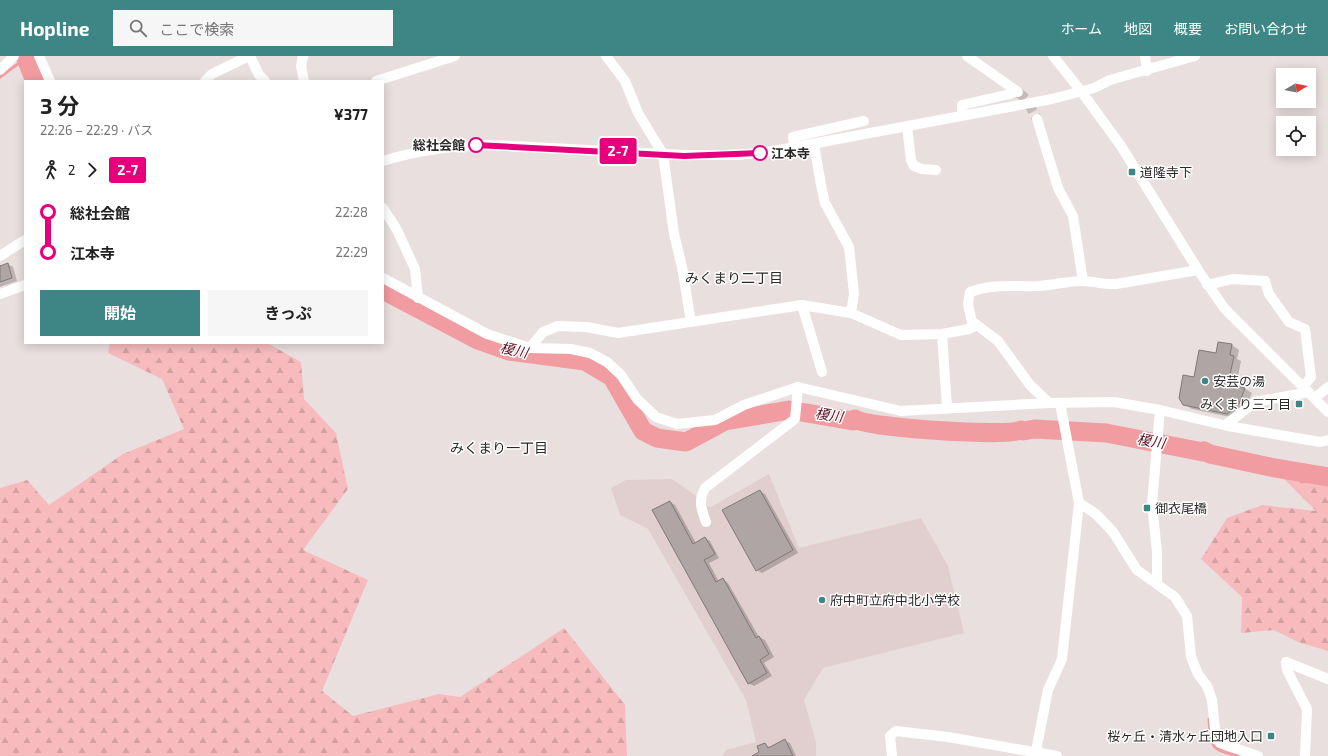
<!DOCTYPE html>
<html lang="ja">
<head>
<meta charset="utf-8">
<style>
	:root { --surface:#fff; --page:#f6f6f6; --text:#222; --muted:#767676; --accent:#3e8686 }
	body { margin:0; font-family:"Exo 2","Noto Sans JP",sans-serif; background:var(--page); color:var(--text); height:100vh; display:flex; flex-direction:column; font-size:15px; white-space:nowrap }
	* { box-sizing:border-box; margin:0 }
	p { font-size:13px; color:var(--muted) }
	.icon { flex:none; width:22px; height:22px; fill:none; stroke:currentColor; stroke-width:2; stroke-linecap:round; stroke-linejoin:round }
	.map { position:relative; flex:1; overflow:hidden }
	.drawer { position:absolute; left:24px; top:24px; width:360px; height:264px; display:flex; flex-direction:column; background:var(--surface); border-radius:0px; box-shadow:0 2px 10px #0003 }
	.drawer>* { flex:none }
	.badge { padding:0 8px; border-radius:3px; font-size:14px; line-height:26px }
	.needle { width:26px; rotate:80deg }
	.fabs { position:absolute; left:1276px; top:12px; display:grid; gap:8px }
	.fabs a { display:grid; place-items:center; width:40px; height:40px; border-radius:0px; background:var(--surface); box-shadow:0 2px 10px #0003; font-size:20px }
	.map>.badge { position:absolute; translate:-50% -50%; box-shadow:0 0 0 2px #fff }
	.legs { display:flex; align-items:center; gap:6px; height:44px; padding:0 16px; font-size:13px }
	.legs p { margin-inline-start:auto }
	.overview { display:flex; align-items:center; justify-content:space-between; height:68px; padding:0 16px }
	h1 { font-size:22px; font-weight:700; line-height:30px }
	.button { display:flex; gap:8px; margin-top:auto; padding:8px 16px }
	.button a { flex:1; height:46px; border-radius:0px; background:var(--accent); color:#fff; font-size:16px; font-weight:700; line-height:46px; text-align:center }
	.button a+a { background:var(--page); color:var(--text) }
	ul { padding:0 16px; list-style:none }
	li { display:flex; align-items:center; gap:14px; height:40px; font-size:15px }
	li i { display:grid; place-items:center; width:6px; height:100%; margin:0 5px; background:currentColor }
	li i::after { content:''; width:10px; height:10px; margin:-5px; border:3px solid; border-radius:50%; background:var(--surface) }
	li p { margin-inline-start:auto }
	li:first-child i { background:linear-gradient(#0000 50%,currentColor 0) }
	li:last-child i { background:linear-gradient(currentColor 50%,#0000 0) }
	header { display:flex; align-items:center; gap:24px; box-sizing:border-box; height:56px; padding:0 20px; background:var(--accent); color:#fff }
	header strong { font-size:19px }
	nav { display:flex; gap:22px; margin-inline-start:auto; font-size:14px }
	.search { width:280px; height:36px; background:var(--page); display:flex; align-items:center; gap:10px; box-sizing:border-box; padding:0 14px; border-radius:0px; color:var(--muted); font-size:15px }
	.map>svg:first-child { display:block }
	.built { fill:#e1cfcf }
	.forest { fill:url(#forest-firs) }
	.shadow { fill:#0003 }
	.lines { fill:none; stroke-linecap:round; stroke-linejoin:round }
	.stream { stroke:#f19ca1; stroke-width:3 }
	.river { stroke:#f19ca1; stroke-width:19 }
	.building { fill:#afa5a5; stroke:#827879 }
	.minor-tunnel { stroke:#c4baba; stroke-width:10; stroke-dasharray:10 5; stroke-linecap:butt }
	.minor { stroke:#fff; stroke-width:10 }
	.line-1-casing { stroke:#fff; stroke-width:9 }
	.line-1 { stroke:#e6007e; stroke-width:6 }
	.stop-1-dot { fill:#fff; stroke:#e6007e; stroke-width:2 }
	.poi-dot { fill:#3e8686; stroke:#fff; stroke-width:1.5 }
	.labels { text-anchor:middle; stroke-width:3; stroke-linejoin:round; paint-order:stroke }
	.stop-label { font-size:13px; font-weight:bold; fill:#2c2828; stroke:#fff; text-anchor:end }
	.poi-label { font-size:13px; fill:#2c2828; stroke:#fff; text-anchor:start }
	.neighbourhood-label { font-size:14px; fill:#2c2828; stroke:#fff }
	.water-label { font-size:14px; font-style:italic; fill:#5b101f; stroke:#fff }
</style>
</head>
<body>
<header>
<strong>Hopline</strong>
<div class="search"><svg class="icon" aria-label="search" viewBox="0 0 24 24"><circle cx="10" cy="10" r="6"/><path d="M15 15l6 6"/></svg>ここで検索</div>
<nav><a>ホーム</a><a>地図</a><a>概要</a><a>お問い合わせ</a></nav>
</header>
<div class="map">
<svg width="1328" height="700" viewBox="0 0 1328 700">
	<defs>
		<pattern id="forest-firs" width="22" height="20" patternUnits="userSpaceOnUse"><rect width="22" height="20" fill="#f7bbbe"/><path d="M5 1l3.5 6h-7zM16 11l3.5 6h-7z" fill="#d4a1a3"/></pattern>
	</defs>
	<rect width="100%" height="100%" fill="#eadfdf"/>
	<!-- built -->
	<path class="built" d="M 769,418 L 799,492 L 921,462 L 948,510 L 964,577 L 823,612 L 804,644 L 816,686 L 816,700 L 722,700 L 726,694 L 756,686 L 746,644 L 648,473 L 620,459 L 611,432 L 626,424 L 672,423 L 695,439 L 704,450 L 711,451 Z"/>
	<!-- forest -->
	<g class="forest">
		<path d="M 110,287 L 267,287 L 301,306 L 304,343 L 336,377 L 348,433 L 303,494 L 368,524 L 322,635 L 353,660 L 439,638 L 460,641 L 564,572 L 625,649 L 627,700 L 0,700 L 0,432 L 27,424 L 49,449 L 123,398 L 184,373 L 162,323 L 108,297 Z"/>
		<path d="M 1263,402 L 1328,415 L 1328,595 L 1298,586 L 1274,574 L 1241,577 L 1242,541 L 1201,503 L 1227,462 L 1262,449 L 1316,455 Z"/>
	</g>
	<!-- shadow -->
	<g class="shadow">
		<path d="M 8,208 L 13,211 L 17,225 L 0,231 L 0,211 Z"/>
		<path d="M 1232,289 L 1239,294 L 1237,303 L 1241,305 L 1236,331 L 1244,332 L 1252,337 L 1246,351 L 1241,350 L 1240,358 L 1235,362 L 1192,353 L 1184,348 L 1194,322 L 1216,298 Z"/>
		<path d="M 760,435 L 765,438 L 798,497 L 762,517 L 757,514 Z"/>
		<path d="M 670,446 L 675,449 L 696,487 L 705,482 L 710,485 L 719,502 L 709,507 L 719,526 L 723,523 L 728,527 L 759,581 L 765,584 L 774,601 L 764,607 L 772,620 L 754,630 L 748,627 Z"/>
		<path d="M 785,685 L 790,687 L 796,700 L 762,700 L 765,688 L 771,692 Z"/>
	</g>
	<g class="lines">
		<!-- stream -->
		<g class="stream">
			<path d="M 0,21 L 26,2"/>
			<path d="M 1209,663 C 1211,691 1210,693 1238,700"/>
		</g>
		<!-- river -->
		<g class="river">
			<path d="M 25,0 L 35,25"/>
			<path d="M 383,234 L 478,284 L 509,295 L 585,305 L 612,321 L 643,375 L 657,382 L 686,386 L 725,365 L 789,354 L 853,365 L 855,363 C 868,372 1007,381 1021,374 L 1023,375 L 1035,373 L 1106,377 L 1203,396 L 1204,395 L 1210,398 L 1270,411 L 1328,421"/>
		</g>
	</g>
	<!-- building -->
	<g class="building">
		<path d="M 8,207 L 12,222 L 0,226 L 0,210 Z"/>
		<path d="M 1218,286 L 1232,288 L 1230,299 L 1234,300 L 1228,328 L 1245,332 L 1239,348 L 1234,347 L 1232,354 L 1227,358 L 1183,349 L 1179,342 L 1183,319 L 1194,321 L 1199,294 L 1216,297 Z"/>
		<path d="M 760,434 L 793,494 L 756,515 L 722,454 Z"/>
		<path d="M 670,445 L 693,488 L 705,481 L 715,498 L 704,504 L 716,526 L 723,522 L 756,582 L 759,580 L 769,598 L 760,604 L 767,617 L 748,628 L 652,454 Z"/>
		<path d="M 785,683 L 793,700 L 752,700 L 759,696 L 757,690 L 765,687 L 768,692 Z"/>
	</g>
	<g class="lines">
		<!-- minor-tunnel -->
		<path class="minor-tunnel" d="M 1018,36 L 1026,43 L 1037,63"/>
		<!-- minor -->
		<g class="minor">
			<path d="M 39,0 L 50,25"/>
			<path d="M 250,0 L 259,19 L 265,25"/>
			<path d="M 303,0 L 301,10 L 304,25"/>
			<path d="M 606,0 L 625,25 L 638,57 L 663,98 L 674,178 L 682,211 L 691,266"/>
			<path d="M 967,0 L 1018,36"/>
			<path d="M 1053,0 L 1081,35 L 1121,90 L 1198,214 L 1224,252 L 1328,356"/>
			<path d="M 1145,0 L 1147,15"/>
			<path d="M 0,14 L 14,0"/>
			<path d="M 205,25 L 212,18 L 249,0"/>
			<path d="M 376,25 L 455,0"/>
			<path d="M 962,60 L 962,49 L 1010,38 L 1016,35"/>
			<path d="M 1037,63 L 1058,132 L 1073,160 L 1083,225"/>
			<path d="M 907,70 L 911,104 L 914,110 L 922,113 L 936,114"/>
			<path d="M 814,88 L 821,129 L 825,147 L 849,191 L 854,238 L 851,257"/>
			<path d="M 794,91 L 793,81 L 864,65"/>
			<path d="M 383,105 C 419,94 455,89 492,89 L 684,99 L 738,99 L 774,95 L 1052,43 L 1094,32 L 1110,24 L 1195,0"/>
			<path d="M 383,152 L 397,174 L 415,213 L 418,242"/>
			<path d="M 0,200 L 25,184"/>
			<path d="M 383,222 L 487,278 L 530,292 L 571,293 L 590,297 L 607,306 L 621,319 L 637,343 L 656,361 L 677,368 L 715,364 L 744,349 L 798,331 L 901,355 L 1049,347 L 1114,346 L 1160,354 L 1228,370 L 1320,386 L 1328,384"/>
			<path d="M 1207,229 L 1233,223 L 1265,225 L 1269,238 L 1289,266 L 1305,273 L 1311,321 L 1304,330"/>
			<path d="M 0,238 L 25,229"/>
			<path d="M 802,249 L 822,316"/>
			<path d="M 973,266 L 998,285 L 1030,329 L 1049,347"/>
			<path d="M 942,278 L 947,351"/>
			<path d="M 530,292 L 543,276 L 558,270 L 586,271 L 618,277 L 802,249 L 851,257 L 901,279 L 942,278 L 969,273 L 973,271 L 968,248 L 970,236 C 995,227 1014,231 1039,230 C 1054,229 1068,225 1082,225 C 1094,225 1104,229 1116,228 L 1198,214"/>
			<path d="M 1315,342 L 1328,331"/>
			<path d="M 1228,370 L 1228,367 L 1255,346 L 1309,336"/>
			<path d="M 1079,447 L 1096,458 L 1113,476 L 1137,514 L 1175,541 L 1187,560 L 1191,601 L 1198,618 L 1207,630 L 1212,644 L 1216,683 L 1220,687 L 1258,700"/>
			<path d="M 706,466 C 701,452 698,445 705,432 L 795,363 L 798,331"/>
			<path d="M 1157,528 L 1157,496 L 1152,448 L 1160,354"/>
			<path d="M 892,700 L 890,680 L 896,675 L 948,681 L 1057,700"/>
			<path d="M 1035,700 L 1048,634 L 1062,603 L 1079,447 L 1060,347"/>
			<path d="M 1305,700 L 1307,653 L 1287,614 L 1286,606 L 1328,623"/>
		</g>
	</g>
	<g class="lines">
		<!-- line-1 casing -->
		<g class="line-1-casing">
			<path id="line-1" d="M 476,89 L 684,100 L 760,97"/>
		</g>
		<!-- line-1 -->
		<use href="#line-1" class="line-1"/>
	</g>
	<!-- markers -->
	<g class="stop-1-dot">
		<circle cx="476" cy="89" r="7"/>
		<circle cx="760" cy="97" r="7"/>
	</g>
	<g class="poi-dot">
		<rect x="1128" y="112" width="8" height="8" rx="2"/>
		<circle cx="1205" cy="325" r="4"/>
		<rect x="1295" y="344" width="8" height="8" rx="2"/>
		<rect x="1143" y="448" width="8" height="8" rx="2"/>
		<circle cx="822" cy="544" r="4"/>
		<rect x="1267" y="676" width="8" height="8" rx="2"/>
	</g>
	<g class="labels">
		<!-- stop labels -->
		<g class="stop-label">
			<text x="465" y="94">総社会館</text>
			<text x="771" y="102" text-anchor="start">江本寺</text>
		</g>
		<!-- poi labels -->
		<g class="poi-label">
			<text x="1140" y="121">道隆寺下</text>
			<text x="1213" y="330">安芸の湯</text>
			<text x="1291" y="353" text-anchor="end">みくまり三丁目</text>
			<text x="1155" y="457">御衣尾橋</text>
			<text x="830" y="549">府中町立府中北小学校</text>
			<text x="1263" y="685" text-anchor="end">桜ヶ丘・清水ヶ丘団地入口</text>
		</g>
		<!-- neighbourhood labels -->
		<g class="neighbourhood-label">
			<text x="734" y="227">みくまり二丁目</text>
			<text x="499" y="397">みくまり一丁目</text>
		</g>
		<!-- water labels -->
		<g class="water-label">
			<text transform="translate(514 294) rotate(12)" y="5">榎川</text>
			<text transform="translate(829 359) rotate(8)" y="5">榎川</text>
			<text transform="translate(1151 385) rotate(10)" y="5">榎川</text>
		</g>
	</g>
</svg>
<div class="fabs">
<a><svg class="needle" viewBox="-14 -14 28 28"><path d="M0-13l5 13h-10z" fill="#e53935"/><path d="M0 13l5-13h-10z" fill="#767676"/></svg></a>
<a><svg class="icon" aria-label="locate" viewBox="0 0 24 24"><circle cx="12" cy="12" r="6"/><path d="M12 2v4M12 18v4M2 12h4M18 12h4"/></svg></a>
</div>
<b class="badge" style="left:618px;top:95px;background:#e6007e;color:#fff">2-7</b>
<section class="drawer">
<div class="overview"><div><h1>3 分</h1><p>22:26 – 22:29 · バス</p></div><b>¥377</b></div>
<div class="legs"><svg class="icon" aria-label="walk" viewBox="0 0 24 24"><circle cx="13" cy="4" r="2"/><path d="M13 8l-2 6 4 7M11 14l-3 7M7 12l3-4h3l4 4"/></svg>2<svg class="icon" aria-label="forward" viewBox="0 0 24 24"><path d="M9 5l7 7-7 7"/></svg><b class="badge" style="background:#e6007e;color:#fff">2-7</b></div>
<ul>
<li><i style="color:#e6007e"></i><b>総社会館</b><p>22:28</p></li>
<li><i style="color:#e6007e"></i><b>江本寺</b><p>22:29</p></li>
</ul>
<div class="button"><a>開始</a><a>きっぷ</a></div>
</section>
</div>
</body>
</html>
